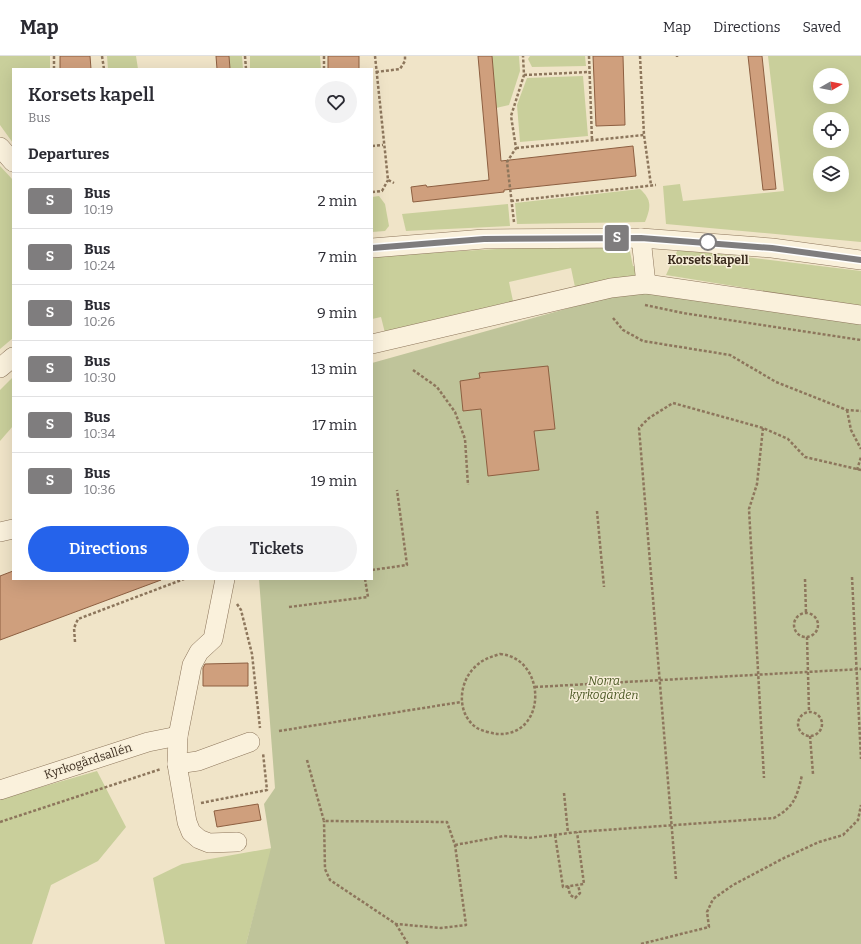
<!DOCTYPE html>
<html lang="en">
<head>
<meta charset="utf-8">
<style>
	:root { --surface:#fff; --page:#f2f2f3; --text:#2b2b33; --muted:#7c7c81; --line:#e1e1e2; --accent:#2563eb }
	body { margin:0; font-family:Bitter,serif; background:var(--page); color:var(--text); height:100vh; display:flex; flex-direction:column; font-size:15px; white-space:nowrap }
	* { box-sizing:border-box; margin:0 }
	p { font-size:13px; color:var(--muted) }
	.icon { flex:none; width:22px; height:22px; fill:none; stroke:currentColor; stroke-width:2; stroke-linecap:round; stroke-linejoin:round }
	.map { position:relative; flex:1; overflow:hidden }
	.side { position:absolute; left:12px; top:12px; width:361px; height:512px; display:flex; flex-direction:column; background:var(--surface); border-radius:0px; box-shadow:0 4px 16px #0002 }
	.side>* { flex:none }
	.badge { padding:0 8px; border-radius:3px; font-size:14px; line-height:26px }
	.needle { width:26px; rotate:81deg }
	.controls { position:absolute; left:813px; top:12px; display:grid; gap:8px }
	.controls a { display:grid; place-items:center; width:36px; height:36px; border-radius:50%; background:var(--surface); box-shadow:0 4px 16px #0002; font-size:20px }
	.map>.badge { position:absolute; translate:-50% -50%; box-shadow:0 0 0 2px #fff }
	h2 { padding:0 16px; font-size:15px; line-height:36px }
	.round { display:grid; place-items:center; flex:none; width:42px; height:42px; border-radius:21px; background:var(--page) }
	.head { display:flex; align-items:center; justify-content:space-between; height:68px; padding:0 16px }
	h1 { font-size:19px; font-weight:600; line-height:30px }
	.primary-button { display:flex; gap:8px; margin-top:auto; padding:8px 16px }
	.primary-button a { flex:1; height:46px; border-radius:24px; background:var(--accent); color:#fff; font-size:16px; font-weight:600; line-height:46px; text-align:center }
	.primary-button a+a { background:var(--page); color:var(--text) }
	ul { padding:0; list-style:none }
	li { display:flex; align-items:center; gap:12px; height:56px; padding:0 16px; border-top:1px solid var(--line) }
	li div { flex:1 }
	li b { display:block; font-size:15px }
	li em { font-style:normal }
	li .badge { min-width:44px; font-weight:700; text-align:center }
	header { display:flex; align-items:center; gap:24px; box-sizing:border-box; height:56px; padding:0 20px; background:var(--surface); border-bottom:1px solid var(--line) }
	header strong { font-size:19px }
	nav { display:flex; gap:22px; margin-inline-start:auto; font-size:14px }
	.map>svg:first-child { display:block }
	.green { fill:#c9cf9b; fill-rule:evenodd }
	.cemetery { fill:#bfc49a }
	.building { fill:#cf9f7d; stroke:#8d5f41 }
	.lines { fill:none; stroke-linecap:round; stroke-linejoin:round }
	.minor-casing { stroke:#8d765c; stroke-width:20 }
	.path { stroke:#8d765c; stroke-width:2.5; stroke-dasharray:3 2; stroke-linecap:butt }
	.minor { stroke:#faf1dc; stroke-width:19 }
	.line-casing { stroke:#fff; stroke-width:9 }
	.line { stroke:#7f7d7e; stroke-width:6 }
	.stop-dot { fill:#fff; stroke:#7f7d7e; stroke-width:2 }
	.labels { text-anchor:middle; stroke-width:3; stroke-linejoin:round; paint-order:stroke }
	.stop-label { font-size:12px; font-weight:bold; fill:#3d2e20; stroke:#f7eed8 }
	.park-label { font-size:12px; font-style:italic; fill:#4d5a26; stroke:#f7eed8 }
	.street-label { font-size:12px; fill:#3d2e20; stroke:#f7eed8 }
</style>
</head>
<body>
<header>
<strong>Map</strong>
<nav><a>Map</a><a>Directions</a><a>Saved</a></nav>
</header>
<div class="map">
<svg width="861" height="888" viewBox="0 0 861 888">
	<rect width="100%" height="100%" fill="#f0e4c8"/>
	<!-- green -->
	<g class="green">
		<path d="M 0,0 L 50,0 L 50,13 L 13,13 L 13,87 L 0,69 Z"/>
		<path d="M 107,0 L 136,0 L 138,13 L 108,13 Z"/>
		<path d="M 229,0 L 242,0 L 243,13 L 230,13 Z"/>
		<path d="M 250,0 L 320,0 L 321,13 L 250,13 Z"/>
		<path d="M 492,0 L 519,0 L 520,15 L 509,49 L 496,52 Z"/>
		<path d="M 530,0 L 585,0 L 586,10 L 532,11 L 528,3 Z"/>
		<path d="M 768,0 L 861,0 L 861,186 L 666,168 L 663,130 L 680,128 L 683,145 L 784,135 ZM 820,19 L 842,19 L 842,41 L 820,41 ZM 820,63 L 842,63 L 842,85 L 820,85 ZM 820,107 L 842,107 L 842,129 L 820,129 Z"/>
		<path d="M 583,20 L 588,80 L 520,86 L 517,49 L 527,22 Z"/>
		<path d="M 0,110 L 13,124 L 13,282 L 0,293 Z"/>
		<path d="M 640,133 C 652,144 651,151 645,166 L 517,168 L 515,147 Z"/>
		<path d="M 379,140 L 385,148 L 389,170 L 385,175 L 372,176 L 372,141 Z"/>
		<path d="M 508,148 L 510,170 L 406,175 L 402,158 Z"/>
		<path d="M 534,191 L 629,191 L 633,210 L 643,210 L 640,220 L 575,231 L 571,212 L 509,226 L 513,245 L 385,277 L 381,261 L 372,263 L 372,200 Z"/>
		<path d="M 678,193 L 861,215 L 861,251 L 666,219 Z"/>
		<path d="M 13,321 L 13,370 L 0,385 L 0,334 Z"/>
		<path d="M 97,715 L 126,771 L 98,805 L 51,829 L 32,888 L 0,888 L 0,743 Z"/>
		<path d="M 272,792 L 246,888 L 165,888 L 153,822 L 182,808 Z"/>
	</g>
	<!-- cemetery -->
	<path class="cemetery" d="M 630,235 L 861,268 L 861,888 L 246,888 L 271,792 L 264,748 L 275,732 L 259,523 L 372,523 L 372,307 Z"/>
	<!-- building -->
	<g class="building">
		<path d="M 60,0 L 90,0 L 91,13 L 60,13 Z"/>
		<path d="M 216,0 L 229,0 L 230,13 L 217,13 Z"/>
		<rect x="328" y="0" width="31" height="13"/>
		<path d="M 478,0 L 492,0 L 501,105 L 633,90 L 636,120 L 504,134 L 504,136 L 413,146 L 411,131 L 426,129 L 427,131 L 489,124 Z"/>
		<path d="M 593,0 L 623,0 L 625,69 L 596,70 Z"/>
		<path d="M 748,0 L 762,0 L 776,133 L 763,134 Z"/>
		<path d="M 548,310 L 555,373 L 534,375 L 539,414 L 488,420 L 481,353 L 463,355 L 460,325 L 480,322 L 479,317 Z"/>
		<path d="M 13,515 L 13,523 L 161,524 L 0,584 L 0,520 Z"/>
		<path d="M 248,607 L 248,630 L 203,630 L 203,612 L 205,608 Z"/>
		<path d="M 258,748 L 261,764 L 217,771 L 214,755 Z"/>
	</g>
	<g class="lines">
		<!-- minor casing -->
		<g class="minor-casing">
			<g id="minor">
				<path d="M 0,91 L 13,106"/>
				<path d="M 372,192 L 484,183 L 641,182 L 772,192 L 861,204"/>
				<path d="M 646,228 L 861,259"/>
				<path d="M 372,288 L 611,232 L 646,228 L 641,182"/>
				<path d="M 0,312 L 13,301"/>
				<path d="M 0,476 L 13,473"/>
				<path d="M 225,523 L 213,583 L 199,596 L 192,609 L 178,680 L 177,708 L 187,766 L 191,776 L 199,783 L 209,787 L 237,786"/>
				<path d="M 177,708 L 198,705 L 250,686"/>
				<path d="M 0,734 L 148,686 L 178,680"/>
			</g>
		</g>
		<!-- path -->
		<g class="path">
			<path d="M 54,0 L 54,13"/>
			<path d="M 102,0 L 104,13"/>
			<path d="M 245,0 L 246,13"/>
			<path d="M 375,0 L 388,124 L 394,127"/>
			<path d="M 589,0 L 592,84"/>
			<path d="M 640,0 L 644,79 L 651,129"/>
			<path d="M 677,0 L 677,1"/>
			<path d="M 324,13 L 324,0"/>
			<path d="M 376,16 L 400,13 L 405,5 L 405,0"/>
			<path d="M 524,19 L 589,16"/>
			<path d="M 372,90 L 383,89"/>
			<path d="M 516,92 L 644,79"/>
			<path d="M 372,136 L 382,135 L 388,124"/>
			<path d="M 511,145 L 656,129"/>
			<path d="M 514,166 L 507,106 L 516,92 L 511,60 L 524,19 L 523,0"/>
			<path d="M 645,249 L 683,257 L 861,284"/>
			<path d="M 613,262 L 623,274 L 643,285 L 730,299 L 776,326 L 847,354 L 861,355"/>
			<path d="M 413,314 L 437,331 L 455,356 L 465,383 L 468,429"/>
			<path d="M 847,354 L 851,374 L 861,393"/>
			<path d="M 763,372 L 757,428 L 749,453 L 764,722"/>
			<path d="M 857,414 L 861,401"/>
			<path d="M 597,455 L 604,531"/>
			<path d="M 372,514 L 407,509 L 397,434"/>
			<path d="M 852,521 L 861,703"/>
			<path d="M 805,523 L 806,557"/>
			<path d="M 237,548 L 241,554 L 252,598 L 260,672"/>
			<path d="M 289,551 L 368,541 L 365,523"/>
			<circle cx="806" cy="569" r="12"/>
			<path d="M 807,581 L 809,655"/>
			<path d="M 75,586 L 74,572 L 78,563 L 184,523"/>
			<path d="M 500,598 C 547,602 548,681 497,678 C 491,677 482,675 477,672 C 456,658 458,626 476,610 C 483,603 491,601 500,598 Z"/>
			<path d="M 535,631 L 861,613"/>
			<circle cx="810" cy="668" r="12"/>
			<path d="M 279,675 L 461,646"/>
			<path d="M 810,680 L 813,718"/>
			<path d="M 307,704 L 324,765 L 447,766 L 455,789 L 466,869 L 441,872 L 396,868 L 330,824 L 325,813 L 324,765"/>
			<path d="M 564,737 L 568,777"/>
			<path d="M 201,747 L 267,734 L 263,697"/>
			<path d="M 0,766 L 161,713"/>
			<path d="M 555,779 L 563,831 L 584,828 L 577,776"/>
			<path d="M 455,789 L 504,780 L 529,782 L 577,776 L 774,762 C 794,751 797,741 802,719"/>
			<path d="M 676,823 L 639,372 L 649,362 L 673,347 L 763,372 L 788,383 L 805,401 L 861,414"/>
			<path d="M 568,830 L 570,839 L 575,842 L 580,837 L 578,829"/>
			<path d="M 396,868 L 408,888"/>
			<path d="M 641,888 L 709,871 L 707,856 L 713,843 L 733,829 L 784,802 L 819,786 L 843,779 L 858,764 L 861,749"/>
		</g>
		<!-- minor -->
		<use href="#minor" class="minor"/>
	</g>
	<g class="lines">
		<!-- line casing -->
		<g class="line-casing">
			<path id="line" d="M 372,192 L 484,183 L 641,182 L 772,192 L 861,204"/>
		</g>
		<!-- line -->
		<use href="#line" class="line"/>
	</g>
	<!-- markers -->
	<circle class="stop-dot" cx="708" cy="186" r="8"/>
	<g class="labels">
		<!-- stop labels -->
		<g class="stop-label">
			<text x="708" y="208">Korsets kapell</text>
		</g>
		<!-- park labels -->
		<g class="park-label">
			<text x="604" y="629">Norra<tspan x="604" dy="14">kyrkogården</tspan></text>
		</g>
		<!-- street labels -->
		<g class="street-label">
			<text transform="translate(88 705) rotate(-18)" y="4">Kyrkogårdsallén</text>
		</g>
	</g>
</svg>
<div class="controls">
<a><svg class="needle" viewBox="-14 -14 28 28"><path d="M0-13l5 13h-10z" fill="#e53935"/><path d="M0 13l5-13h-10z" fill="#7c7c81"/></svg></a>
<a><svg class="icon" aria-label="locate" viewBox="0 0 24 24"><circle cx="12" cy="12" r="6"/><path d="M12 2v4M12 18v4M2 12h4M18 12h4"/></svg></a>
<a><svg class="icon" aria-label="layers" viewBox="0 0 24 24"><path d="M12 4l9 5-9 5-9-5zM3 14l9 5 9-5"/></svg></a>
</div>
<b class="badge" style="left:617px;top:182px;background:#7f7d7e;color:#fff">S</b>
<section class="side">
<div class="head"><div><h1>Korsets kapell</h1><p>Bus</p></div><a class="round"><svg class="icon" aria-label="heart" viewBox="0 0 24 24"><path d="M12 20l-8-8c-3-5 5-10 8-4 3-6 11-1 8 4z"/></svg></a></div>
<h2>Departures</h2>
<ul>
<li><span class="badge" style="background:#7f7d7e;color:#fff">S</span><div><b>Bus</b><p>10:19</p></div><em>2 min</em></li>
<li><span class="badge" style="background:#7f7d7e;color:#fff">S</span><div><b>Bus</b><p>10:24</p></div><em>7 min</em></li>
<li><span class="badge" style="background:#7f7d7e;color:#fff">S</span><div><b>Bus</b><p>10:26</p></div><em>9 min</em></li>
<li><span class="badge" style="background:#7f7d7e;color:#fff">S</span><div><b>Bus</b><p>10:30</p></div><em>13 min</em></li>
<li><span class="badge" style="background:#7f7d7e;color:#fff">S</span><div><b>Bus</b><p>10:34</p></div><em>17 min</em></li>
<li><span class="badge" style="background:#7f7d7e;color:#fff">S</span><div><b>Bus</b><p>10:36</p></div><em>19 min</em></li>
</ul>
<div class="primary-button"><a>Directions</a><a>Tickets</a></div>
</section>
</div>
</body>
</html>
